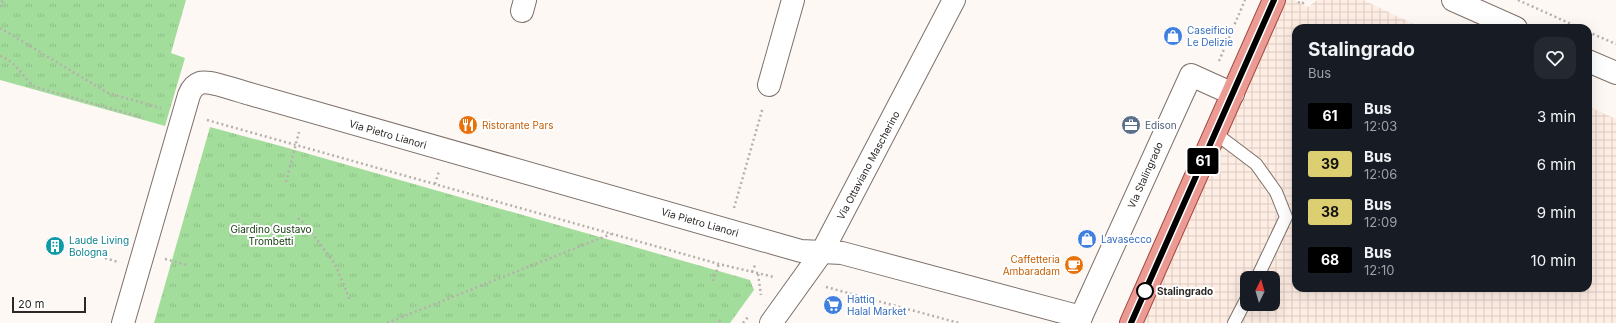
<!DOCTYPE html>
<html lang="it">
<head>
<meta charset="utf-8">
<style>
	:root { --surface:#171b24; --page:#242831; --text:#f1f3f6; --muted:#9ea1a6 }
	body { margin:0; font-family:Inter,sans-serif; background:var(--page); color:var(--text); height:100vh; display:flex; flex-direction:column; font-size:15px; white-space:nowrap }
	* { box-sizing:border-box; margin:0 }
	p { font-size:13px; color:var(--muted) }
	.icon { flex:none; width:22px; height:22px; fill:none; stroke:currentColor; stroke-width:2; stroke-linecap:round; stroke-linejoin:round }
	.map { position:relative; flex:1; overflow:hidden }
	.side { position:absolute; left:1292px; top:24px; width:300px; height:268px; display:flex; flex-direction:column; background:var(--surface); border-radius:12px; box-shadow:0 4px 16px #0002 }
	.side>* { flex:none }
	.badge { padding:0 8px; border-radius:3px; font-size:14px; line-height:26px }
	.needle { width:26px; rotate:5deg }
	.fabs { position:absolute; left:1240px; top:271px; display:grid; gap:8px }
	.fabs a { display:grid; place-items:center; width:40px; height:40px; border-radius:8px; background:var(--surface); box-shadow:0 4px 16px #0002; font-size:20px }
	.scale { position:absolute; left:12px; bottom:10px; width:74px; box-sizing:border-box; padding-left:4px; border:2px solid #2d2825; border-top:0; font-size:11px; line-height:14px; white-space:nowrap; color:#2d2825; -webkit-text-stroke:3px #fff; paint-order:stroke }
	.map>.badge { position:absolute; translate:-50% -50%; box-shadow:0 0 0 2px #fff }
	.round { display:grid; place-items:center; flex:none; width:42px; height:42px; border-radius:12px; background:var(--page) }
	.head { display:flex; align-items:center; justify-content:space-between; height:68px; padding:0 16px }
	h1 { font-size:19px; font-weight:700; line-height:30px }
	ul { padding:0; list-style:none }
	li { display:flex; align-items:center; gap:12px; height:48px; padding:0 16px }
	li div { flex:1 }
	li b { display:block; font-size:15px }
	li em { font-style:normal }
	li .badge { min-width:44px; font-weight:700; text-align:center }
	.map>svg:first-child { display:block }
	.industrial { fill:url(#industrial-grid); fill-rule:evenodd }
	.park { fill:url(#park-tufts) }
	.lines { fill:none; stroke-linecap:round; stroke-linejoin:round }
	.service-casing { stroke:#7c7069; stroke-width:14 }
	.minor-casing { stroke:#7c7069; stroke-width:24 }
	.secondary-casing { stroke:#7c7069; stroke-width:24 }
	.primary-casing { stroke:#a1483f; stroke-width:24 }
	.path { stroke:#b6b0ad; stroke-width:2.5; stroke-dasharray:2 3; stroke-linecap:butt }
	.service { stroke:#fff; stroke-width:12 }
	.minor { stroke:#fff; stroke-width:22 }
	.secondary { stroke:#fff; stroke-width:22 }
	.primary { stroke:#ec9b94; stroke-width:22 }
	.line-casing { stroke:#fff; stroke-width:9 }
	.line { stroke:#000; stroke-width:6 }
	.stop-dot { fill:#fff; stroke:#000; stroke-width:2 }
	.labels { text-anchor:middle; stroke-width:4; stroke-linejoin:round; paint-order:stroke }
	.shop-label { font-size:10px; fill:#366cbe; stroke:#fff; text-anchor:start }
	.food-label { font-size:10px; fill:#c56008; stroke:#fff; text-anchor:start }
	.service-label { font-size:10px; fill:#4e5e75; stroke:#fff; text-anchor:start }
	.street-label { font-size:10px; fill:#2d2825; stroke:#fff }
	.park-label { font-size:10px; fill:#164011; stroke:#fff }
	.culture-label { font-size:10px; fill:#0d838f; stroke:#fff; text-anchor:start }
	.stop-label { font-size:10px; font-weight:bold; fill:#2d2825; stroke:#fff; text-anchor:start }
</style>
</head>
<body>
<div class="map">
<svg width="1616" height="323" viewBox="0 0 1616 323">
	<defs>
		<pattern id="industrial-grid" width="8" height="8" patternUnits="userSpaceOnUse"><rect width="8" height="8" fill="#feede3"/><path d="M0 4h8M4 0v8" fill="none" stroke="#dacbc3"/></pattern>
		<pattern id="park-tufts" width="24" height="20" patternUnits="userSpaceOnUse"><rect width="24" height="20" fill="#a3dd9b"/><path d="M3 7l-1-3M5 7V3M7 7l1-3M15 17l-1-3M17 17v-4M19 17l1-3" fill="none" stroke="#8dbe85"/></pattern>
	</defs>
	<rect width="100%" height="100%" fill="#fef8f5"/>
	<!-- industrial -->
	<path class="industrial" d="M 1274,0 L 1294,0 L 1308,7 L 1317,0 L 1363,0 L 1422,28 L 1296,28 L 1296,288 L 1588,288 L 1588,106 L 1616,119 L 1616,323 L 1131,323 ZM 1247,278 L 1273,278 L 1273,304 L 1247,304 Z"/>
	<!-- park -->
	<g class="park">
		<path d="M 0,0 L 186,0 L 171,53 L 185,58 L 165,126 L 0,80 Z"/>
		<path d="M 210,127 L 288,148 L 750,280 L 754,290 L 730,323 L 154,323 Z"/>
	</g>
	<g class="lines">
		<!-- service casing -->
		<g class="service-casing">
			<g id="service">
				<path d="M 1215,133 L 1256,164 L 1276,192 L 1286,217 L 1257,278"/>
				<path d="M 1234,323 L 1247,298"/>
			</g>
		</g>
		<!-- minor casing -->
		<g class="minor-casing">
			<g id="minor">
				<path d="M 522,11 L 525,0"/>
				<path d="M 769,85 L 793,0"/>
				<path d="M 123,323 L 189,95 C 191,90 194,85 200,83 C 209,80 239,91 250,94 L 801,251 L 842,253 L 1081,317"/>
				<path d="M 771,323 L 822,252 L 954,0"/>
				<path d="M 1079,323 L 1081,317 L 1191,75 L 1233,94"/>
			</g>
		</g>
		<!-- secondary casing -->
		<g class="secondary-casing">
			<g id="secondary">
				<path d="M 1453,0 L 1516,28"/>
				<path d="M 1588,61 L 1616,73"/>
			</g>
		</g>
		<!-- primary casing -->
		<g class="primary-casing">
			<path id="primary" d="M 1131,323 L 1274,0"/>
		</g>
		<!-- path -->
		<g class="path">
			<path d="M 1518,0 L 1580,28"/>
			<path d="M 1298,2 L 1302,4 L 1306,0"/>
			<path d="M 0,7 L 3,0"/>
			<path d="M 0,28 L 108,93 L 161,108"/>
			<path d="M 1588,32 L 1616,44"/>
			<path d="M 0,56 C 16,61 22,77 35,87 L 144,118"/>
			<path d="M 1219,61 L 1245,0"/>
			<path d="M 207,120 L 719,264 L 774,277"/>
			<path d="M 286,182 L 299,132"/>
			<path d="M 435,184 L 439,171"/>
			<path d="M 734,208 L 763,107"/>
			<path d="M 298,218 L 306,225 L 335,264 L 350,300"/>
			<path d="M 105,258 L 118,262"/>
			<path d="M 165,259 L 187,265"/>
			<path d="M 752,272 L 756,263"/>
			<path d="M 758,274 L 761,295"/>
			<path d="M 713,281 L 719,264"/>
			<path d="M 826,287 L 959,323"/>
			<path d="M 719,320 L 722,323"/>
			<path d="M 387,323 L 611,234"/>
			<path d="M 743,323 L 748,317"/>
		</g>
		<!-- service -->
		<use href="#service" class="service"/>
		<!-- minor -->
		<use href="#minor" class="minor"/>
		<!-- secondary -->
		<use href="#secondary" class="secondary"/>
		<!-- primary -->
		<use href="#primary" class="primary"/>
	</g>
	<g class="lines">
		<!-- line casing -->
		<g class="line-casing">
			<path id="line" d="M 1131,323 L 1274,0"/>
		</g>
		<!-- line -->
		<use href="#line" class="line"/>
	</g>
	<!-- icons -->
	<defs>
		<g id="shop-disc" transform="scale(1)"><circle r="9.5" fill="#3f7fe0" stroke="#fff"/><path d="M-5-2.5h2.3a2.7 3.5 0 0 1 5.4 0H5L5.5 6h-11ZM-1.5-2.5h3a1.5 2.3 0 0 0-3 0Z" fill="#fff"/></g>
		<g id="restaurant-disc" transform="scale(1)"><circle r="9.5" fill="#e8710a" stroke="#fff"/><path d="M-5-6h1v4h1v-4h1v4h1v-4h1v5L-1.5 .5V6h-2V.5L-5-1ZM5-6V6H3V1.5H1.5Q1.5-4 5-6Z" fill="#fff"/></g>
		<g id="office-disc" transform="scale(1)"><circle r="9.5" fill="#5c6f8a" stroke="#fff"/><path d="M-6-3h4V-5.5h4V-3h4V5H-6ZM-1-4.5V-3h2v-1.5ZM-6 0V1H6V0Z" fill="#fff"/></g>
		<g id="building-disc" transform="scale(1)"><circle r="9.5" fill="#0f9aa8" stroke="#fff"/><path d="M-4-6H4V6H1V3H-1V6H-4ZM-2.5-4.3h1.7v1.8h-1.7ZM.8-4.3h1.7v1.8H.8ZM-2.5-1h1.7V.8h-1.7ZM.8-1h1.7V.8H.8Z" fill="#fff"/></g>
		<g id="cafe-disc" transform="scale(1)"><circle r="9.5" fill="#e8710a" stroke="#fff"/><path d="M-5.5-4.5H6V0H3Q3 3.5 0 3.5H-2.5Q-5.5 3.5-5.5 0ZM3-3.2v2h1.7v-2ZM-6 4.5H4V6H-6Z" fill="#fff"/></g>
		<g id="supermarket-disc" transform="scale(1)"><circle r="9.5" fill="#3f7fe0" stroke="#fff"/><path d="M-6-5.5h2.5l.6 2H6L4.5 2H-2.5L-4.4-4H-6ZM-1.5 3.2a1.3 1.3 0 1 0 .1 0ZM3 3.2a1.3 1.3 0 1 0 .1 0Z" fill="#fff"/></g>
	</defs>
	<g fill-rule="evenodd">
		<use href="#shop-disc" x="1173" y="36"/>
		<use href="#restaurant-disc" x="468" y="125"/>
		<use href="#office-disc" x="1131" y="125"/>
		<use href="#shop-disc" x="1087" y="239"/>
		<use href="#building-disc" x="55" y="246"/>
		<use href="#cafe-disc" x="1074" y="265"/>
		<use href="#supermarket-disc" x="833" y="305"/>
	</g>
	<!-- markers -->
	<circle class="stop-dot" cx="1145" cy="291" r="8"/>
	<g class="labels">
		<!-- shop labels -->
		<g class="shop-label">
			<text x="1187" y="34">Caseificio<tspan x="1187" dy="12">Le Delizie</tspan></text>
			<text x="1101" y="243">Lavasecco</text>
			<text x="847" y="303">Hattiq<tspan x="847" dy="12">Halal Market</tspan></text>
		</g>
		<!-- food labels -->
		<g class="food-label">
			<text x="482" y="129">Ristorante Pars</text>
			<text x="1060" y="263" text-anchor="end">Caffetteria<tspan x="1060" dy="12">Ambaradam</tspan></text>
		</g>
		<!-- service labels -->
		<g class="service-label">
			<text x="1145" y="129">Edison</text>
		</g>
		<!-- street labels -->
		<g class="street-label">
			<text transform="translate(388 134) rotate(16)" y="4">Via Pietro Lianori</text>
			<text transform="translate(868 165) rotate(-62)" y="4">Via Ottaviano Mascherino</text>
			<text transform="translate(1145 175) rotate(-66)" y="4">Via Stalingrado</text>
			<text transform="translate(700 222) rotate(16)" y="4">Via Pietro Lianori</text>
		</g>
		<!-- park labels -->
		<g class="park-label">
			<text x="271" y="233">Giardino Gustavo<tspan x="271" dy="12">Trombetti</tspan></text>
		</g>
		<!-- culture labels -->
		<g class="culture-label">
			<text x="69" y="244">Laude Living<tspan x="69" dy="12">Bologna</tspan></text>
		</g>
		<!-- stop labels -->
		<g class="stop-label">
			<text x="1157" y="295">Stalingrado</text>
		</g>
	</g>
</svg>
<div class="fabs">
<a><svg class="needle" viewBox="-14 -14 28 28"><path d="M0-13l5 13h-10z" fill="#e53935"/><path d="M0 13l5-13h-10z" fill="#9ea1a6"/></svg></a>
</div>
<div class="scale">20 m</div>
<b class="badge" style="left:1203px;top:161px;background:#000;color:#fff">61</b>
<section class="side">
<div class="head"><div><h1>Stalingrado</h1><p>Bus</p></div><a class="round"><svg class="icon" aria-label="heart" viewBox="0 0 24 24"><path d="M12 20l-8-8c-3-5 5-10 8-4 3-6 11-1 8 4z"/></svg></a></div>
<ul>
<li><span class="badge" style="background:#000;color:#fff">61</span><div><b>Bus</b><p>12:03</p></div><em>3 min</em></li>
<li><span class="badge" style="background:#dccf71;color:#111">39</span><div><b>Bus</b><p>12:06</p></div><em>6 min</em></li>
<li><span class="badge" style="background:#dccf71;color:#111">38</span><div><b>Bus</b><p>12:09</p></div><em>9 min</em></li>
<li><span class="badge" style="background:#000;color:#fff">68</span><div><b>Bus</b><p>12:10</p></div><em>10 min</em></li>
</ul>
</section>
</div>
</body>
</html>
